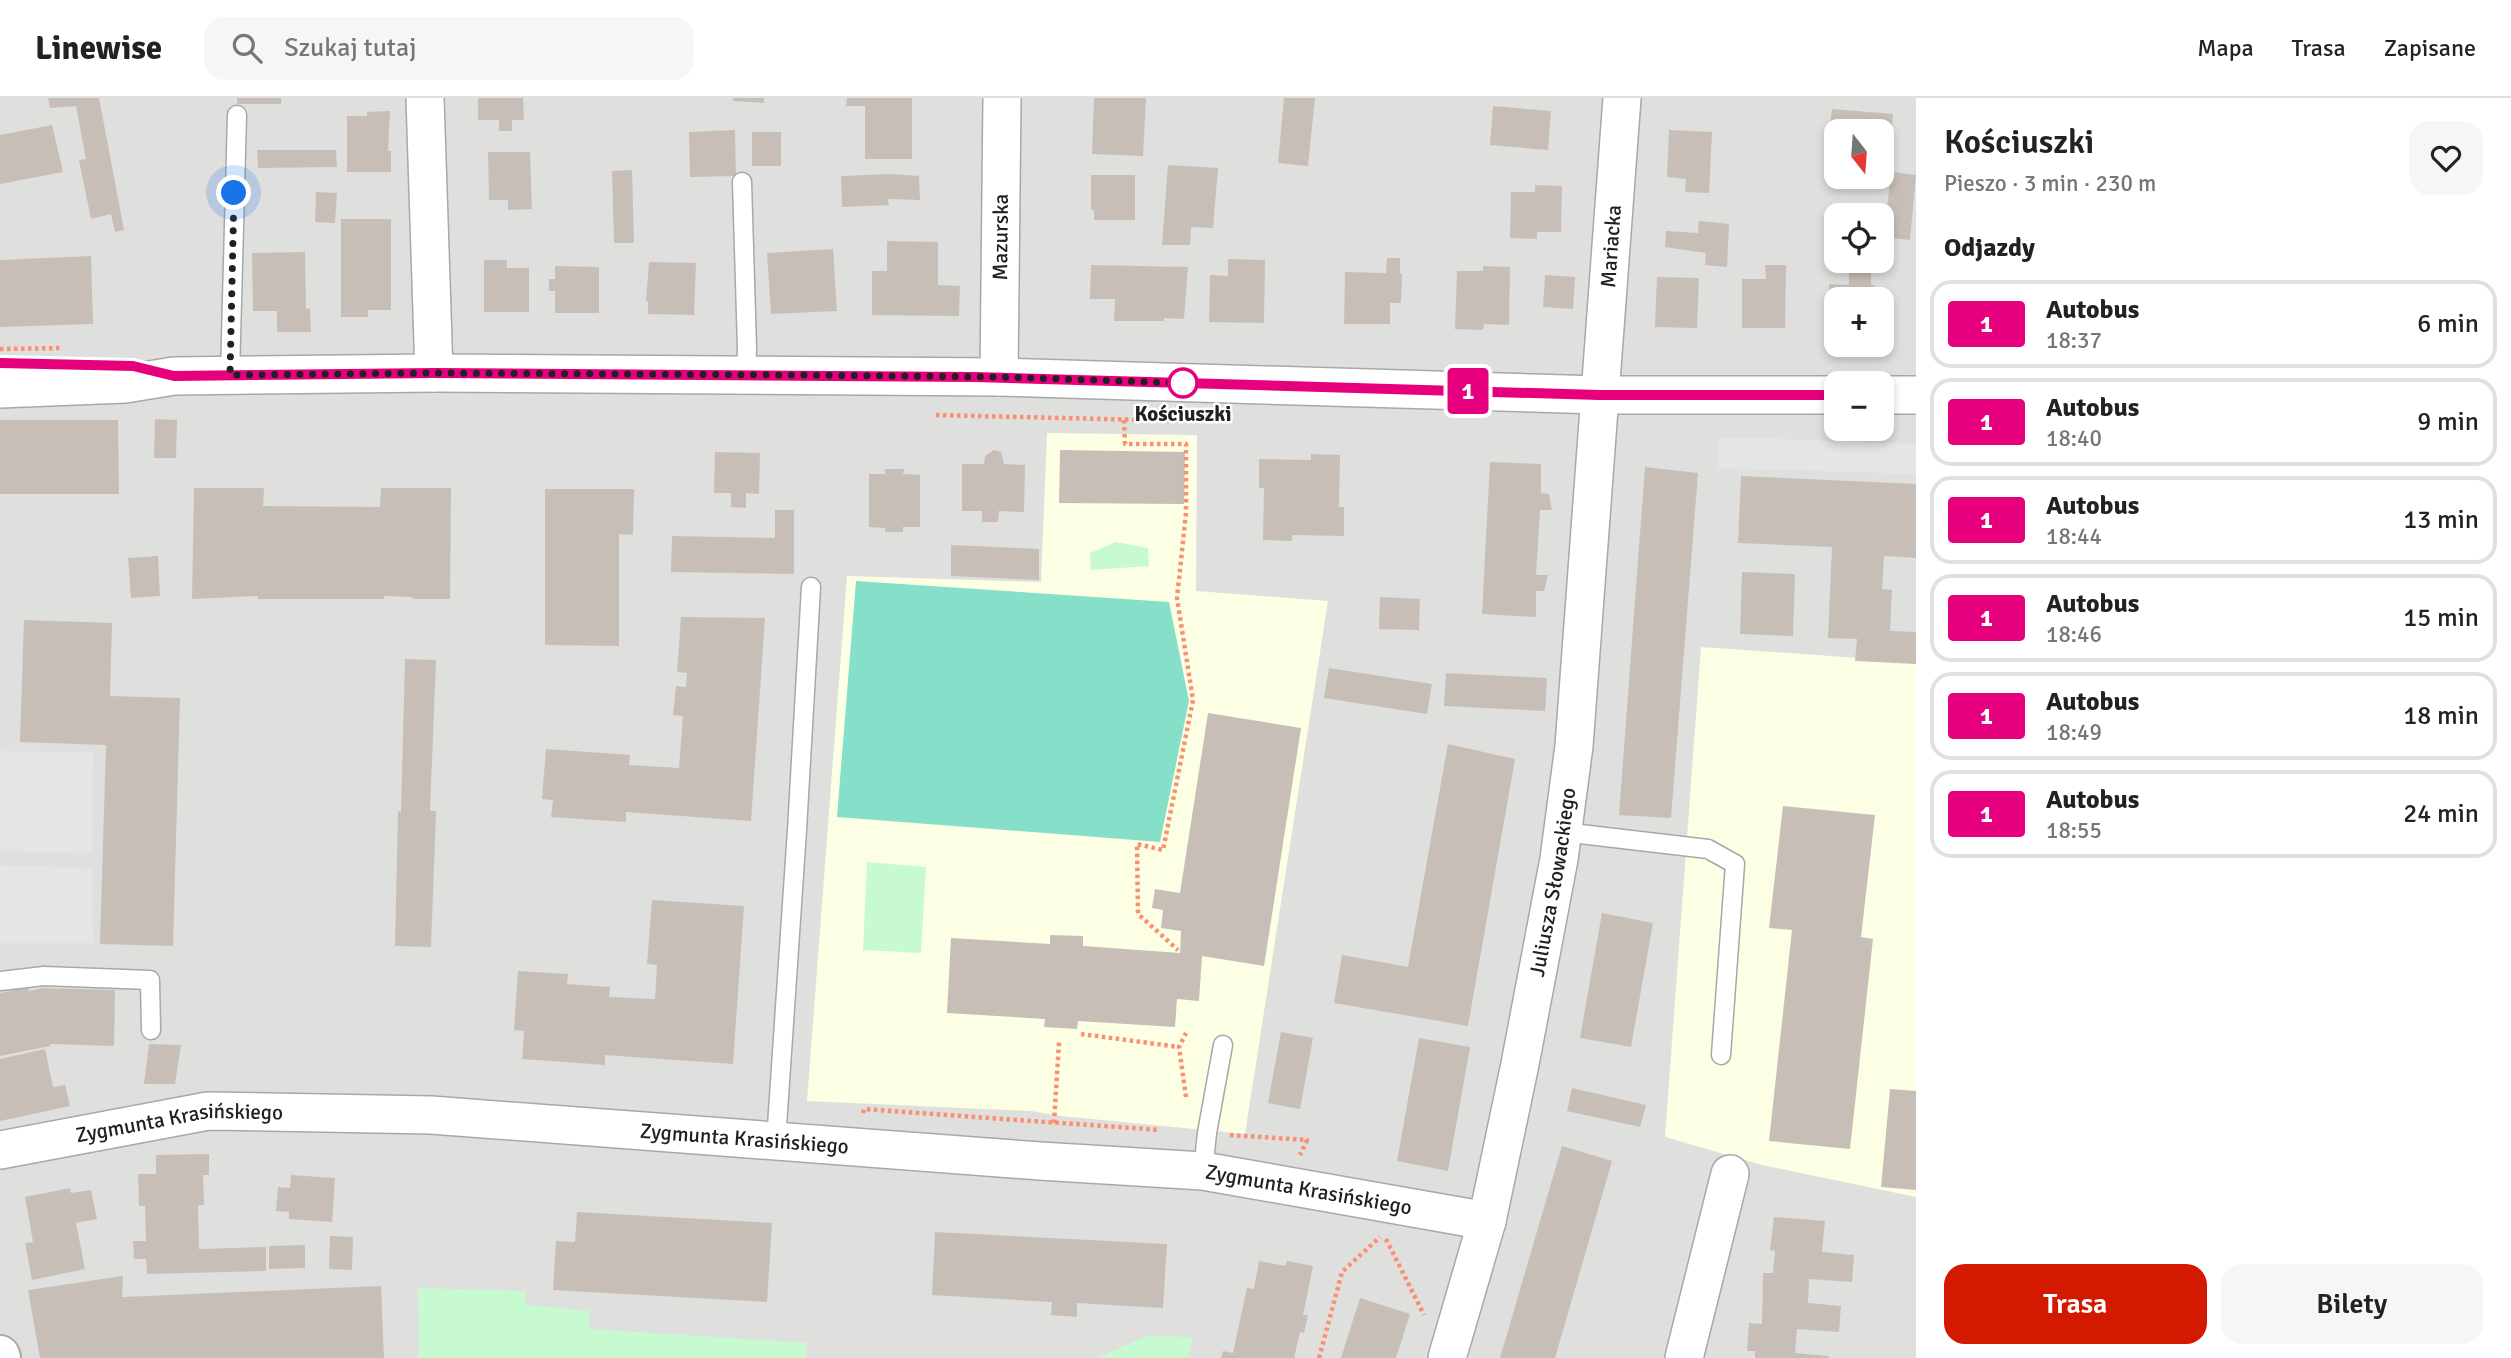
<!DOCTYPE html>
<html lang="pl">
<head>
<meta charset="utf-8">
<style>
	:root { --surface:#fff; --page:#f6f6f6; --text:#222; --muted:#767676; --line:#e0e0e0; --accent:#d31900 }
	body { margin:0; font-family:Signika,sans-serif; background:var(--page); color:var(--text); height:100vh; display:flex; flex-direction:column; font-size:26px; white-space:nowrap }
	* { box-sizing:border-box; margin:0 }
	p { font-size:23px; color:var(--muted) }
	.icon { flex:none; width:38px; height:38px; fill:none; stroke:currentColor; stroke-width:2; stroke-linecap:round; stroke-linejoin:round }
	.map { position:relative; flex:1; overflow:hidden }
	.drawer { display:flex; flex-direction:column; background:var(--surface); width:595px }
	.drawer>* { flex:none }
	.badge { padding:0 14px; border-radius:5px; font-size:24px; line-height:46px }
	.needle { width:46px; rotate:163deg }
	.buttons { position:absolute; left:1824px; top:21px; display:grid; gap:14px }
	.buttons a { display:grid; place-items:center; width:70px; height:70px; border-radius:14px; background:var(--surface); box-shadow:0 4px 10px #0003; font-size:35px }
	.you { position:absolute; width:35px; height:35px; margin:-18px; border:5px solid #fff; border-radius:50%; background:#1a73e8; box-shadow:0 0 0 10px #1a73e833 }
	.map>.badge { position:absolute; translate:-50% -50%; box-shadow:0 0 0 4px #fff }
	h2 { padding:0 28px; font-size:26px; line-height:63px }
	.round { display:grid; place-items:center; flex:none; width:74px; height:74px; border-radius:21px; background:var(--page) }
	.head { display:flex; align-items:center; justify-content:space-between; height:119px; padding:0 28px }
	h1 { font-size:33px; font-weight:600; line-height:52px }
	.primary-button { display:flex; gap:14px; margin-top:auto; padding:14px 28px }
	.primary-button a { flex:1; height:80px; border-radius:21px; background:var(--accent); color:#fff; font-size:28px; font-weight:600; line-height:80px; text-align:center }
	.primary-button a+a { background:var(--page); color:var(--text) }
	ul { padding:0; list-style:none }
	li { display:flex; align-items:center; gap:21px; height:88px; margin:0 14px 10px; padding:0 14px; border:4px solid var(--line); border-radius:21px }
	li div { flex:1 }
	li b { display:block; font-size:26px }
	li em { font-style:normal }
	li .badge { min-width:77px; font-weight:700; text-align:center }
	header { display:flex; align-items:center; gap:42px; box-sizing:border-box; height:98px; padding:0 35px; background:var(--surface); border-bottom:2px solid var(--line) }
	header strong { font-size:33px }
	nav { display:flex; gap:38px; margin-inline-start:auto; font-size:24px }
	.search { width:490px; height:63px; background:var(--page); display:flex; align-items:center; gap:18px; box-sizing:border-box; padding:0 24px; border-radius:21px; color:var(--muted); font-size:26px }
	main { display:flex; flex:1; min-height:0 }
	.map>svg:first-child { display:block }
	.residential { fill:#dfdfde; fill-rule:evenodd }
	.education { fill:#fcffe4 }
	.park { fill:#c7fad1 }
	.pitch { fill:#86e0c9 }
	.parking { fill:#e5e5e5 }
	.building { fill:#c7bfb7 }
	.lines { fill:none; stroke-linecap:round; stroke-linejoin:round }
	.service-casing { stroke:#a8a8a8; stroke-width:21 }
	.minor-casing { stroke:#a8a8a8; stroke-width:40 }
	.tertiary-casing { stroke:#a8a8a8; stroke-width:42 }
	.path { stroke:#fb8f70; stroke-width:4.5; stroke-dasharray:3.5 3.5; stroke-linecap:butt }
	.service { stroke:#fff; stroke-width:18 }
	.minor { stroke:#fff; stroke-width:37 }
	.tertiary { stroke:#fff; stroke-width:38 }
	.line-casing { stroke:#fff; stroke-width:16 }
	.line { stroke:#e6007e; stroke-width:10 }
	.walk { stroke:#212121; stroke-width:7; stroke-dasharray:0 12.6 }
	.stop-dot { fill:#fff; stroke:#e6007e; stroke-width:3.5 }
	.labels { text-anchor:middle; stroke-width:5; stroke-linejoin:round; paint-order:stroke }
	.street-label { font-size:21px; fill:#212121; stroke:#fff }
	.stop-label { font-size:21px; font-weight:bold; fill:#212121; stroke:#fff }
</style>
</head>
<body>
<header>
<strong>Linewise</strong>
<div class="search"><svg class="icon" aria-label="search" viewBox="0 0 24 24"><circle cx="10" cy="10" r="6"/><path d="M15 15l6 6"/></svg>Szukaj tutaj</div>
<nav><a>Mapa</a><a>Trasa</a><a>Zapisane</a></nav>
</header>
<main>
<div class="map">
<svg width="1916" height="1260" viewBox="0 0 1916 1260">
	<rect width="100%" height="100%" fill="#f2f0e8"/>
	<!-- residential -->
	<path class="residential" d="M 0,0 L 1916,0 L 1916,1260 L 0,1260 ZM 1836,33 L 1881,33 L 1881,79 L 1836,79 ZM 1836,117 L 1881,117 L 1881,163 L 1836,163 ZM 1836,201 L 1881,201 L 1881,247 L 1836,247 ZM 1836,285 L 1881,285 L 1881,331 L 1836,331 Z"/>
	<!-- education -->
	<g class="education">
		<path d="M 1047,335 L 1197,337 L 1196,493 L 1328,503 L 1245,1036 L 1061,1018 L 1031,1013 L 807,1003 L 847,478 L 1041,484 Z"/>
		<path d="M 1701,549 L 1916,564 L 1916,1099 L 1762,1067 L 1665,1039 Z"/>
	</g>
	<!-- park -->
	<g class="park">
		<path d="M 1116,444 L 1148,450 L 1149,468 L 1091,472 L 1090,455 Z"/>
		<path d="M 867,764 L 926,769 L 921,855 L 863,852 Z"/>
		<path d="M 418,1190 L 525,1193 L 526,1207 L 589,1213 L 589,1231 L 807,1245 L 805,1260 L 419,1260 Z"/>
		<path d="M 1147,1238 L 1193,1239 L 1188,1260 L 1097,1260 Z"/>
	</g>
	<!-- pitch -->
	<path class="pitch" d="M 856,483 L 1169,504 L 1189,603 L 1160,744 L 837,719 Z"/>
	<!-- parking -->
	<g class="parking">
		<path d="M 1719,339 L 1916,346 L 1916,376 L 1718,370 Z"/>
		<path d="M 0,653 L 93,654 L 92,755 L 0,753 Z"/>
		<path d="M 0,767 L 92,771 L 93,845 L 0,845 Z"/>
	</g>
	<!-- building -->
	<g class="building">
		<path d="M 48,0 L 99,0 L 124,132 L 115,134 L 111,116 L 91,121 L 79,62 L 86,61 L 76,8 L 50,10 Z"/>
		<rect x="237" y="0" width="44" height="6"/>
		<path d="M 478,0 L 523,0 L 524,22 L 512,22 L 512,33 L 499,33 L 499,22 L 478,22 Z"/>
		<path d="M 733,0 L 764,0 L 764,5 L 733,3 Z"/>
		<path d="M 847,0 L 912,0 L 912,61 L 865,61 L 865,8 L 846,8 Z"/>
		<path d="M 1094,0 L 1146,0 L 1143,58 L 1092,56 Z"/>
		<path d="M 1284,0 L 1315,0 L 1308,68 L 1278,65 Z"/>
		<path d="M 1493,8 L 1551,13 L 1548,52 L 1490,47 Z"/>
		<path d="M 1832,11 L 1893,16 L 1890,50 L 1881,50 L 1881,33 L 1836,33 L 1836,46 L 1828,45 Z"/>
		<path d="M 390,13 L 388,53 L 391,53 L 391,74 L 347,74 L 347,18 L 367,18 L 367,14 Z"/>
		<path d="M 52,27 L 63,74 L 0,86 L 0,37 Z"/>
		<path d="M 735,32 L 736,78 L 690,79 L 689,34 Z"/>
		<path d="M 1669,32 L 1712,34 L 1709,95 L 1685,94 L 1686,81 L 1667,79 Z"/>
		<rect x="752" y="34" width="29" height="34"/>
		<path d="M 257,52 L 336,52 L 337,69 L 258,70 Z"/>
		<path d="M 488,54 L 530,54 L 532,111 L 508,112 L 508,102 L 489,102 Z"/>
		<path d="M 1168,67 L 1218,70 L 1213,130 L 1191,129 L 1190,147 L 1162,147 Z"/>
		<path d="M 632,72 L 634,145 L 614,145 L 612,73 Z"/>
		<path d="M 1891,74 L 1916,77 L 1910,142 L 1884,139 Z"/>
		<path d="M 891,76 L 919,78 L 920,102 L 888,101 L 889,107 L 842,109 L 841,78 Z"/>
		<path d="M 1091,77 L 1135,77 L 1135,122 L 1094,122 L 1094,112 L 1091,112 Z"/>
		<path d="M 1535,87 L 1562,88 L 1561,134 L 1537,134 L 1537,141 L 1510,140 L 1511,94 L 1535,94 Z"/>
		<path d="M 316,94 L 337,95 L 335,125 L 315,124 Z"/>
		<path d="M 341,121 L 391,121 L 391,212 L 368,212 L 368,219 L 341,219 Z"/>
		<path d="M 1699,123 L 1729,126 L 1727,169 L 1705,167 L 1706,155 L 1665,149 L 1666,133 L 1698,135 Z"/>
		<path d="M 887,143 L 938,144 L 938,187 L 960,188 L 959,218 L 872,217 L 872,173 L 887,173 Z"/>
		<path d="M 833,151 L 837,213 L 771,216 L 767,155 Z"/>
		<path d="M 305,154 L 306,211 L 310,210 L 311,234 L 277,234 L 277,213 L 253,213 L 252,155 Z"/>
		<path d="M 91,158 L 93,226 L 0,229 L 0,162 Z"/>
		<path d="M 1387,160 L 1400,160 L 1400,175 L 1402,176 L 1401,205 L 1390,205 L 1390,226 L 1344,226 L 1345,174 L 1386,175 Z"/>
		<path d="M 1228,161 L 1265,162 L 1264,225 L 1209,224 L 1210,177 L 1228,178 Z"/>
		<path d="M 484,162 L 507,162 L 507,170 L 529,170 L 529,214 L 484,214 Z"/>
		<path d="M 649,164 L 696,165 L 694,217 L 648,216 L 648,203 L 646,203 Z"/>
		<path d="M 1091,167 L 1188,169 L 1184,221 L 1164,220 L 1164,223 L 1114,223 L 1115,201 L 1090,201 Z"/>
		<path d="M 1765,167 L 1786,167 L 1785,230 L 1742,230 L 1742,181 L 1766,181 Z"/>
		<path d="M 555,168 L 599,169 L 599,215 L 555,215 L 555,193 L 549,193 L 549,181 L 555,181 Z"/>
		<path d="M 1483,168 L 1510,169 L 1509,227 L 1484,226 L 1483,232 L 1455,231 L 1457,173 L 1483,173 Z"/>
		<path d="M 1849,172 L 1871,172 L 1871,187 L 1874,187 L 1874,201 L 1836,201 L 1836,230 L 1828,230 L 1829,186 L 1849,187 Z"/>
		<path d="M 1545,177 L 1575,179 L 1573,211 L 1543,209 Z"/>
		<path d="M 1657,179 L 1699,180 L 1697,230 L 1655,229 Z"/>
		<path d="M 155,321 L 177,322 L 176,360 L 154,360 Z"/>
		<path d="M 0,322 L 118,322 L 119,396 L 0,396 Z"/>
		<path d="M 994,352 L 1001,354 L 1004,366 L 1025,367 L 1024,414 L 999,413 L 998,424 L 982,424 L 982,413 L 962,413 L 962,366 L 984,366 L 985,358 Z"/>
		<path d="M 1060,352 L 1185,354 L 1184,406 L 1059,405 Z"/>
		<path d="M 715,354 L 760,355 L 759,396 L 746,395 L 746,410 L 731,409 L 731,395 L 714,395 Z"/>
		<path d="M 1311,356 L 1340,357 L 1339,409 L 1344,409 L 1344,438 L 1292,437 L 1292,443 L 1263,442 L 1264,390 L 1259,390 L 1259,361 L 1311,362 Z"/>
		<path d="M 1490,364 L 1541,366 L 1541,395 L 1549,396 L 1552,412 L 1540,412 L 1536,477 L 1548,477 L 1544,493 L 1536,493 L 1536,519 L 1482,516 Z"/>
		<path d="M 1645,369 L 1698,375 L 1671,720 L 1619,717 Z"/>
		<path d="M 885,371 L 904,371 L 903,376 L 920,377 L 920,429 L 903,429 L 903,434 L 885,434 L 885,430 L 869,429 L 869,376 L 885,376 Z"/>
		<path d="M 1741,378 L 1916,386 L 1916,460 L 1884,458 L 1882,491 L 1892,492 L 1890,533 L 1916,534 L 1916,566 L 1855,563 L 1857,541 L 1828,540 L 1832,449 L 1738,445 Z"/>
		<path d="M 194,390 L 264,390 L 263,408 L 380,409 L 381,390 L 451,390 L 450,501 L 413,501 L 412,499 L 384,498 L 384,501 L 258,501 L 258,498 L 192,501 Z"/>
		<path d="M 545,391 L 634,391 L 633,437 L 619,436 L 619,548 L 545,547 Z"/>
		<path d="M 775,412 L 794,412 L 794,476 L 671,474 L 672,438 L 775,440 Z"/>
		<path d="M 951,447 L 1039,451 L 1039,482 L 951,478 Z"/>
		<path d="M 158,458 L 160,498 L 131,500 L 128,460 Z"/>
		<path d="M 1742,474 L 1795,476 L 1793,538 L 1740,536 Z"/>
		<path d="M 1380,499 L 1420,501 L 1419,532 L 1379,531 Z"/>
		<path d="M 681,519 L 765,520 L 751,723 L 626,714 L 626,724 L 551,719 L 553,702 L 542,701 L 546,651 L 630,657 L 629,667 L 679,670 L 683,618 L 673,617 L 676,588 L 686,589 L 687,575 L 677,574 Z"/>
		<path d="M 24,522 L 112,525 L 110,598 L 180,600 L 173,848 L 100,846 L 106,647 L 20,644 Z"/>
		<path d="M 405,561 L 436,562 L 430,713 L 436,713 L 431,849 L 395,848 L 398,713 L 401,714 Z"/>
		<path d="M 1329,570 L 1432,586 L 1427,616 L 1324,600 Z"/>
		<path d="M 1446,575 L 1547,580 L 1545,613 L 1444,608 Z"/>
		<path d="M 1208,615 L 1301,630 L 1264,868 L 1202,858 L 1199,903 L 1177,901 L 1175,929 L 1078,923 L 1077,931 L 1044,929 L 1045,921 L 947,915 L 951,840 L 1050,846 L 1050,837 L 1083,838 L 1083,848 L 1180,855 L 1181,833 L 1161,830 L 1163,812 L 1152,810 L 1155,791 L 1180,795 Z"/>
		<path d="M 1448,646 L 1515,661 L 1468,928 L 1334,905 L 1342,857 L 1408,869 Z"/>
		<path d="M 1783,708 L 1875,717 L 1861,839 L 1873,841 L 1850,1051 L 1769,1043 L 1792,832 L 1769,830 Z"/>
		<path d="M 652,802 L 744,808 L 733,966 L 605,957 L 605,967 L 522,961 L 524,933 L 514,932 L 518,873 L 568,876 L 567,886 L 610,889 L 609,899 L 655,901 L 657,867 L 647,866 Z"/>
		<path d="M 1602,815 L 1653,825 L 1631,949 L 1580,940 Z"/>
		<path d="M 28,889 L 29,893 L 43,890 L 115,892 L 114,948 L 50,946 L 50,948 L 0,958 L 0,895 Z"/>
		<path d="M 1281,934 L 1313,940 L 1300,1011 L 1268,1005 Z"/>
		<path d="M 1419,940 L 1470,949 L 1448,1073 L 1397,1063 Z"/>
		<path d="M 149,946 L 181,947 L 175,986 L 144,986 Z"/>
		<path d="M 45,951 L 53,989 L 65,987 L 70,1008 L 0,1023 L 0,961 Z"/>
		<path d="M 1572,990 L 1646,1007 L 1640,1029 L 1567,1013 Z"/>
		<path d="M 1890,991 L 1916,993 L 1916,1092 L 1881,1089 Z"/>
		<path d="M 1562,1048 L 1612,1063 L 1555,1260 L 1500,1260 Z"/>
		<path d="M 209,1056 L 209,1077 L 203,1077 L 204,1107 L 198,1107 L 199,1151 L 266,1149 L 266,1173 L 147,1176 L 146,1161 L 134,1161 L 133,1143 L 146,1143 L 145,1108 L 139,1108 L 138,1076 L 156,1076 L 156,1057 Z"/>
		<path d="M 291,1077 L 335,1080 L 332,1124 L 289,1121 L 289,1114 L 276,1113 L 278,1089 L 290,1090 Z"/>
		<path d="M 70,1090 L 71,1095 L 91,1092 L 97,1121 L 76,1125 L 85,1171 L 32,1182 L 25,1145 L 33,1144 L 25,1099 Z"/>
		<path d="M 577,1114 L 772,1125 L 767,1204 L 553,1192 L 556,1143 L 575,1144 Z"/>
		<path d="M 1774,1119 L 1825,1123 L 1822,1154 L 1854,1157 L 1852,1184 L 1809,1181 L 1808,1205 L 1841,1208 L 1839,1234 L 1797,1231 L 1795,1255 L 1829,1258 L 1829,1260 L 1755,1260 L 1755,1253 L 1747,1253 L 1749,1225 L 1762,1226 L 1763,1175 L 1773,1175 L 1775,1153 L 1770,1152 Z"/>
		<path d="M 935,1134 L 1167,1146 L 1163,1210 L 1077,1205 L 1077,1219 L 1051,1217 L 1052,1204 L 932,1197 Z"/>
		<path d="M 330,1138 L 353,1139 L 352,1172 L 329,1171 Z"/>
		<path d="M 305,1147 L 305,1170 L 269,1171 L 269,1148 Z"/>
		<path d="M 1259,1163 L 1286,1168 L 1287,1163 L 1313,1168 L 1303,1217 L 1308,1217 L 1304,1235 L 1300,1234 L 1294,1260 L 1221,1260 L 1223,1253 L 1233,1255 L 1247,1190 L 1254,1191 Z"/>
		<path d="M 123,1178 L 122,1199 L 381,1188 L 384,1260 L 40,1260 L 28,1192 Z"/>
		<path d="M 1360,1200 L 1410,1216 L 1396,1260 L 1341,1260 Z"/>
	</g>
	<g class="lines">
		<!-- service casing -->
		<g class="service-casing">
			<g id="service">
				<path d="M 742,84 L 747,250 L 746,277"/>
				<path d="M 230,277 L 237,17"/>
				<path d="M 1563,734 L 1708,751 L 1735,766 L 1721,957"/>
				<path d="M 0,883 L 44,878 L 150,882 L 151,932"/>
				<path d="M 776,1043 L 797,732 L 811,489"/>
				<path d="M 1203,1073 L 1207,1035 L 1223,947"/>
			</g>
		</g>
		<!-- minor casing -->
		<g class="minor-casing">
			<g id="minor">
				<path d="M 425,0 L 434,275"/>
				<path id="s1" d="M 999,279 L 1002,0"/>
				<path d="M 0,291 L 125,286 L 174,278 L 434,275 L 999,279 L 1599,297 L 1836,297"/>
				<path d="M 1881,297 L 1916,297"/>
				<path id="s2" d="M 0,1052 L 208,1013 L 431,1017 L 1040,1063 L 1203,1073 L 1487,1123"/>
				<path id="s3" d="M 1447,1260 L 1487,1123 L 1520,966 L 1559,761 L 1574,648 L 1622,0"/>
				<path d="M 1684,1260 L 1730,1076"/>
			</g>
		</g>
		<!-- tertiary casing -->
		<g class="tertiary-casing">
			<path id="tertiary" d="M 0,1257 L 1,1260"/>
		</g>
		<!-- path -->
		<g class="path">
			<path d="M 0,251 L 62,250"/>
			<path d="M 936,317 L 1187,323"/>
			<path d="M 1124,322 L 1125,346 L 1186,346 L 1186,415 L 1177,500 L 1193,602 L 1163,752 L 1137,746 L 1138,816 L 1178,852"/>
			<path d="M 1081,936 L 1179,949"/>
			<path d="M 1186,999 L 1179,949 L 1186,935"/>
			<path d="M 863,1015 L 864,1011 L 1159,1032"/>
			<path d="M 1054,1025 L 1059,944"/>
			<path d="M 1230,1037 L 1307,1042 L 1300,1057"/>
			<path d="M 1386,1141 L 1424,1217"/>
			<path d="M 1319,1260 L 1342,1174 L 1380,1139"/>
		</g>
		<!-- service -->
		<use href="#service" class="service"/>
		<!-- minor -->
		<use href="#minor" class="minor"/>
		<!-- tertiary -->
		<use href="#tertiary" class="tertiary"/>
	</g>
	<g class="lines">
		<!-- line casing -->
		<g class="line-casing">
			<path id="line" d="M 0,265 L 133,268 L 174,278 L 434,275 L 974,279 L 1599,297 L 1836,297"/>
		</g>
		<!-- line -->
		<use href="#line" class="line"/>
		<!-- walk -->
		<path class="walk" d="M 234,95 L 230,277 L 434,275 L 796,277 L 999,279 L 1183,285"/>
	</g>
	<!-- markers -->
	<circle class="stop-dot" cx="1183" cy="285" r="14"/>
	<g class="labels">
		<!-- street labels -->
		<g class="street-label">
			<text dy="7" stroke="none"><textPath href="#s1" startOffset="140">Mazurska</textPath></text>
			<text dy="7" stroke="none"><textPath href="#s3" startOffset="1127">Mariacka</textPath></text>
			<text dy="7" stroke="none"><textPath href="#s3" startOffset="488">Juliusza Słowackiego</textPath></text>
			<text dy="7" stroke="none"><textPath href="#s2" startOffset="182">Zygmunta Krasińskiego</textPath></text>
			<text dy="7" stroke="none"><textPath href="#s2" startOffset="749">Zygmunta Krasińskiego</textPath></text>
			<text dy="7" stroke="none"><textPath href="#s2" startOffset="1316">Zygmunta Krasińskiego</textPath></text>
		</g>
		<!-- stop labels -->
		<g class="stop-label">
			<text x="1183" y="323">Kościuszki</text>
		</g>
	</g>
</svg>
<div class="buttons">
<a><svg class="needle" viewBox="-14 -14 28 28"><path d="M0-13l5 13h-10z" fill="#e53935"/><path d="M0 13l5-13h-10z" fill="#767676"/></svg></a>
<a><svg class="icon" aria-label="locate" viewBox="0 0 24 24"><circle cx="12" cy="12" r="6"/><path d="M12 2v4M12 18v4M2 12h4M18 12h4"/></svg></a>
<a>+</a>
<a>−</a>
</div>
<div class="you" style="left:234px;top:95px"></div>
<b class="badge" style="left:1468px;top:293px;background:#e6007e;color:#fff">1</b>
</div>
<section class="drawer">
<div class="head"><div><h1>Kościuszki</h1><p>Pieszo · 3 min · 230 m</p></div><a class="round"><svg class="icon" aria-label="heart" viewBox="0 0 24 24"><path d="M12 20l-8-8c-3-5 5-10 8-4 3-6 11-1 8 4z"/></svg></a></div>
<h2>Odjazdy</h2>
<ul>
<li><span class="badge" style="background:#e6007e;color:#fff">1</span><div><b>Autobus</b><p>18:37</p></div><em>6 min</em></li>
<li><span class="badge" style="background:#e6007e;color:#fff">1</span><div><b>Autobus</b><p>18:40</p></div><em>9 min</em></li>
<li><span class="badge" style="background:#e6007e;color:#fff">1</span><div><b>Autobus</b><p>18:44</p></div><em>13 min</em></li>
<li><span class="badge" style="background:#e6007e;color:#fff">1</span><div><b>Autobus</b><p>18:46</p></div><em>15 min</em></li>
<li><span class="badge" style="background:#e6007e;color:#fff">1</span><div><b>Autobus</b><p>18:49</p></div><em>18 min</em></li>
<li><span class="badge" style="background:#e6007e;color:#fff">1</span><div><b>Autobus</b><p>18:55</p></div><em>24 min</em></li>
</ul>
<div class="primary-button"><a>Trasa</a><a>Bilety</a></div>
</section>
</main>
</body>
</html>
